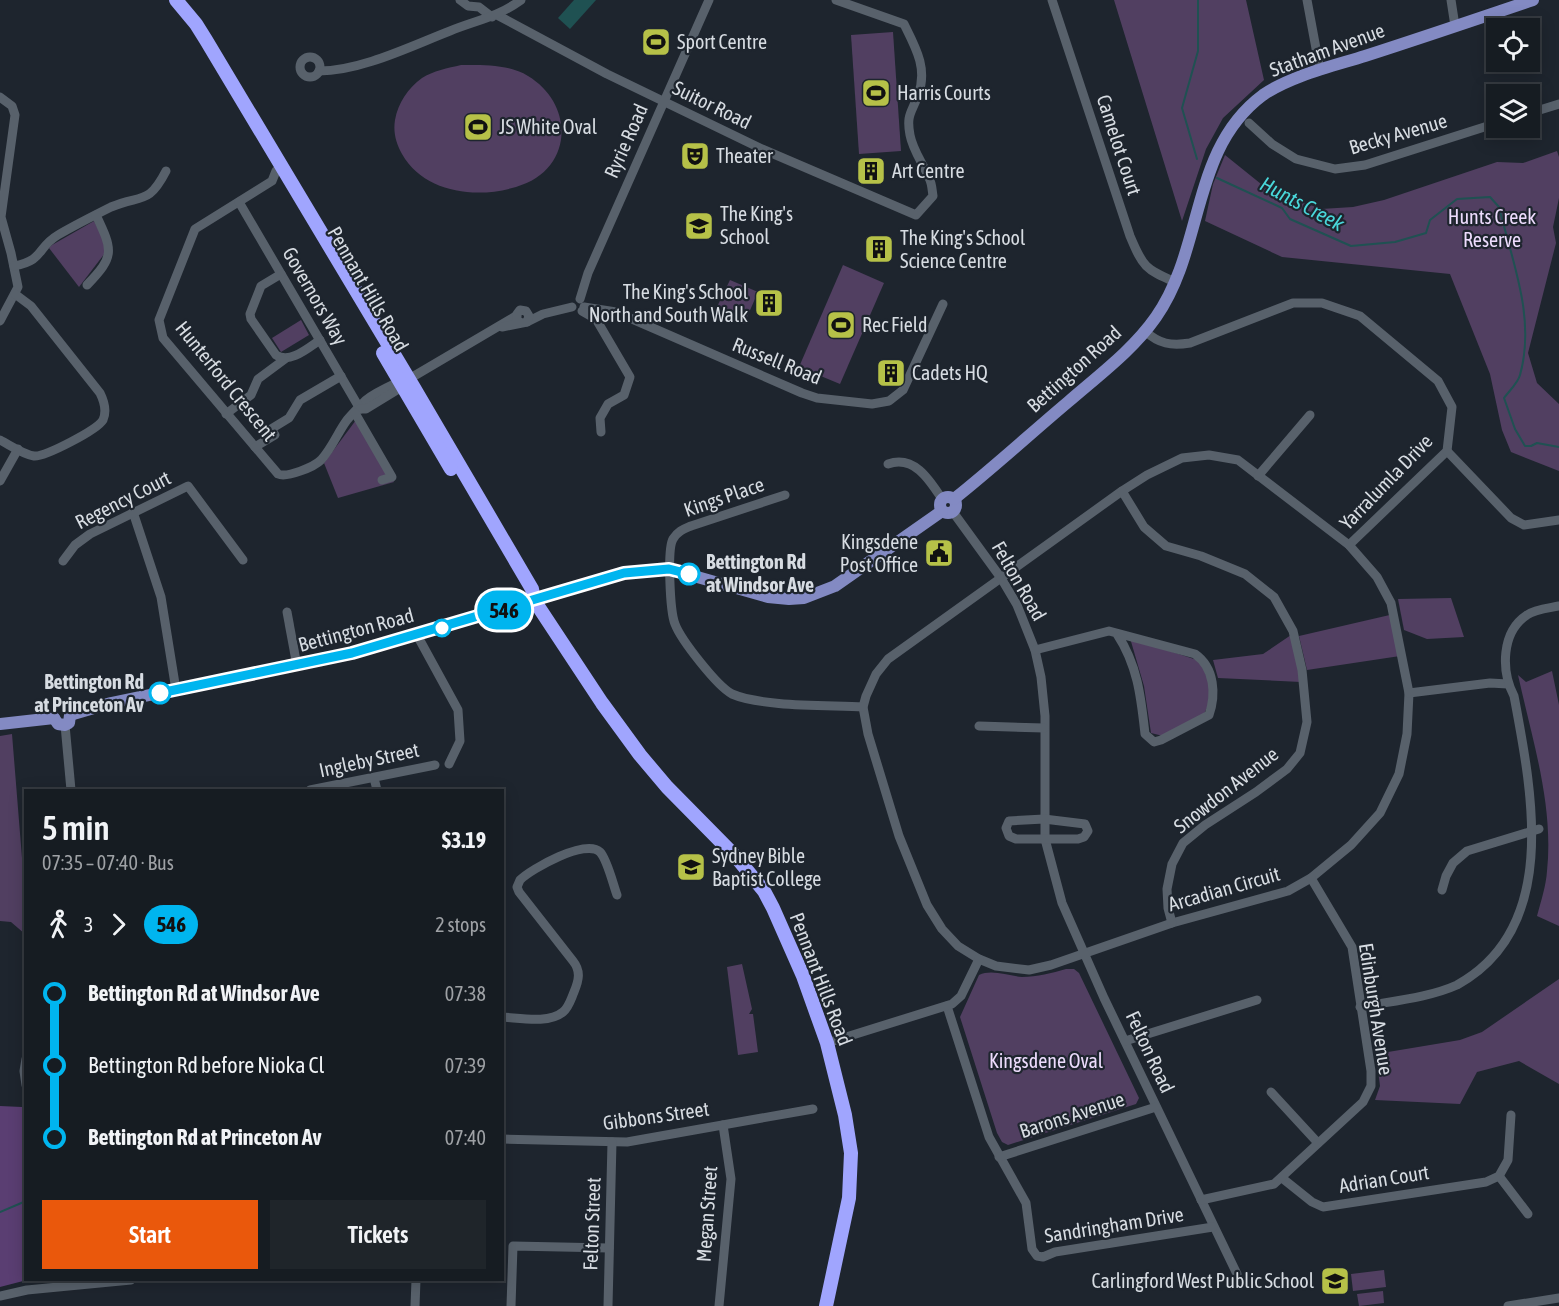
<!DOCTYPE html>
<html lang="en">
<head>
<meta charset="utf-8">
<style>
	:root { --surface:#161c22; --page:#1f252a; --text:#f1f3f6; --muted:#9ea1a5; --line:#353a40; --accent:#ea580c }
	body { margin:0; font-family:"Asap Condensed",sans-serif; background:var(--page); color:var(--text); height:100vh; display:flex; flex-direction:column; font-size:22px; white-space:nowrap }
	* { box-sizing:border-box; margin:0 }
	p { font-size:20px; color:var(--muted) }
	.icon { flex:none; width:33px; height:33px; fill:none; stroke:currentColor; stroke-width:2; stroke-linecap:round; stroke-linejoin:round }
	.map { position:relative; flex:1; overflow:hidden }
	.side { position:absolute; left:24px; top:789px; width:480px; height:492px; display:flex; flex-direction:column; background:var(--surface); border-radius:0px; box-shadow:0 3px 15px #0003,0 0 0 2px var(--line) }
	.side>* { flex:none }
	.badge { padding:0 12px; border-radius:20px; font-size:21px; line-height:39px }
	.fabs { position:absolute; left:1486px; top:18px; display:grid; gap:12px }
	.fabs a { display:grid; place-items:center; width:54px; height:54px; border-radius:0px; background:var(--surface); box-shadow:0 3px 15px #0003,0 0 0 2px var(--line); font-size:30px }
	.map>.badge { position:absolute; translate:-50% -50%; box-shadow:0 0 0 3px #fff }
	.legs { display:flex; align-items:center; gap:9px; height:66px; padding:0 18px; font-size:20px }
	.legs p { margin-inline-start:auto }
	.headline { display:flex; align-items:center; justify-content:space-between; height:102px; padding:0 18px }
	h1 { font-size:33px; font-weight:600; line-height:45px }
	.action { display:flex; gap:12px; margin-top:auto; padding:12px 18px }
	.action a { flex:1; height:69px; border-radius:0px; background:var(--accent); color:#fff; font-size:24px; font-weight:600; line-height:69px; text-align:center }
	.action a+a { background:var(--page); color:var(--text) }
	ul { padding:0 18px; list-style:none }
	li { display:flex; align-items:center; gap:21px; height:72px; font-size:22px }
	li i { display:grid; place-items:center; width:9px; height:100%; margin:0 8px; background:currentColor }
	li i::after { content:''; width:15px; height:15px; margin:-8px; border:4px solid; border-radius:50%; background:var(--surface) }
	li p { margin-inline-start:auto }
	li:first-child i { background:linear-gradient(#0000 50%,currentColor 0) }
	li:last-child i { background:linear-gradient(currentColor 50%,#0000 0) }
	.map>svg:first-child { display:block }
	.green { fill:#513f61 }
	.forest { fill:#5a3e72 }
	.water { fill:#1f5152 }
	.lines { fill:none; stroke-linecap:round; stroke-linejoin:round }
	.stream { stroke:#1f5152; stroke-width:2 }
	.minor { stroke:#58616b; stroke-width:9 }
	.major { stroke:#838ac3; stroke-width:12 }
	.highway { stroke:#a0a5fe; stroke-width:14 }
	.line-1-casing { stroke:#fff; stroke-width:14 }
	.line-1 { stroke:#00b5ef; stroke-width:9 }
	.stop-1-dot { fill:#fff; stroke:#00b5ef; stroke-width:3 }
	.labels { text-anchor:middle; stroke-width:4.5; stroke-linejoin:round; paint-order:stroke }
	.poi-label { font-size:20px; fill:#d7dce2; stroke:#1e252e; text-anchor:start }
	.street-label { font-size:20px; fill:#d7dce2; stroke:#1e252e }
	.park-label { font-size:20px; fill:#eddcfd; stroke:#1e252e }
	.stop-label { font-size:20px; font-weight:bold; fill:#d7dce2; stroke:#1e252e; text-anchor:start }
	.water-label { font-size:21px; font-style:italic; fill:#49d7da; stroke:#1e252e }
</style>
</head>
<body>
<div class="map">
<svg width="1559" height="1306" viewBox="0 0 1559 1306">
	<rect width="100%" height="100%" fill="#1e252e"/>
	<!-- green -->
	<g class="green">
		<path d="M 1114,0 L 1246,0 L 1264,80 L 1223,118 L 1206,149 L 1182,221 Z"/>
		<path d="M 893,32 L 901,151 L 859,154 L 851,35 Z"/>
		<path d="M 461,65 C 482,65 509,64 528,76 C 576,105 573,171 516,187 C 476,199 424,193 402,154 C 396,143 393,132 395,120 C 398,103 408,88 422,78 C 433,71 448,68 461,65 Z"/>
		<path d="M 1557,151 L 1559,157 L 1559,198 L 1553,227 L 1556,243 L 1528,353 L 1537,383 L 1559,404 L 1559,471 L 1511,452 L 1502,430 L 1490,374 L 1450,274 L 1282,257 L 1205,221 L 1213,184 L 1225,155 L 1266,188 L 1321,209 L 1353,207 L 1384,200 L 1497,162 L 1523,163 Z"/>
		<path d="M 94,221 L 105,242 L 105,253 L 79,287 L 49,248 L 52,245 Z"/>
		<path d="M 843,265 L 884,283 L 840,384 L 799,367 Z"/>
		<path d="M 730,280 L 758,292 L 744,324 L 715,311 Z"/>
		<path d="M 301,320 L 309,335 L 281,352 L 272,338 Z"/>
		<path d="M 356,420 L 394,482 L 338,498 L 324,463 Z"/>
		<path d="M 1451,598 L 1464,637 L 1427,639 L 1404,630 L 1398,599 Z"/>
		<path d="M 1394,614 L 1400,656 L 1307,670 L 1299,636 Z"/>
		<path d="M 1291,635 L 1301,682 L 1218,678 L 1213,660 L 1263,654 Z"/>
		<path d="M 1130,638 L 1200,661 L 1210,684 L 1210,701 L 1204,714 L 1163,736 L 1151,733 L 1144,686 Z"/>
		<path d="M 1552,671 L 1559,705 L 1559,926 L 1537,916 C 1541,901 1546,886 1547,871 C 1554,805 1532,739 1518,675 L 1526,682 Z"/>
		<path d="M 12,734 L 25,895 L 25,934 L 11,922 L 0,921 L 0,736 Z"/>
		<path d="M 742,964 L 752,1009 L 749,1014 L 753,1014 L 758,1052 L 738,1055 L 727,967 Z"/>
		<path d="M 1066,969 L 1074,969 L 1079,973 L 1139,1098 L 1136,1104 L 1008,1145 L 1002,1142 L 997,1133 L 960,1017 L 979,975 C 992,969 1008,976 1022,977 C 1037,977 1052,973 1066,969 Z"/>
		<path d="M 1559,979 L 1559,1084 L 1519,1061 L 1477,1072 L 1460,1104 L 1375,1100 L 1380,1086 L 1376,1054 L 1460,1040 L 1482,1032 Z"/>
		<path d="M 1384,1270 L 1386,1287 L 1353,1291 L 1351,1274 Z"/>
		<path d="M 1383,1291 L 1384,1303 L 1359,1306 L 1357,1294 Z"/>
	</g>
	<!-- forest -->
	<path class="forest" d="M 0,1106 L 22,1107 L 25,1112 L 26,1280 L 27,1280 L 0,1287 Z"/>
	<!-- water -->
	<path class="water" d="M 574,0 L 596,0 L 570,29 L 558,18 Z"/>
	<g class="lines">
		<!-- stream -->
		<g class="stream">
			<path d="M 1197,159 L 1182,108 L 1198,51 L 1198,0"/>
			<path d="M 1217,178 L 1282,208 L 1290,219 L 1351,246 L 1395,242 L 1426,233 L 1430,220 L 1457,199 L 1490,197 L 1499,207 C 1512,261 1536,318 1520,375 C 1518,383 1509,391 1504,398 L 1515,429 L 1525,446 L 1531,446 L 1537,443 L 1559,447"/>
			<path d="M 0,1212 L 26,1201"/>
		</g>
		<!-- minor -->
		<g class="minor">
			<path d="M 460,0 L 468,6 L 479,7 L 492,17"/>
			<path d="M 1052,0 L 1130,236 C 1143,267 1145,269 1175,282"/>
			<path d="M 1307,0 L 1320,70"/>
			<path d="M 1451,0 L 1455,26"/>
			<path d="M 497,15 L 607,74 L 762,149 L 916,215 L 933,196 C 932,190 932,183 929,178 C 923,163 913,151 910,135 C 906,114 912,113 918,95 C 928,69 916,48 904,24 L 836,0"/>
			<circle cx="310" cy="67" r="10"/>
			<path d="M 319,71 C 361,71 411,46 450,31 C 477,20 496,18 521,0"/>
			<path d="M 0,97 L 12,106 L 15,115 L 1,217 L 11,253 L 18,287 L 0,321"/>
			<path d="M 1530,113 L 1559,104"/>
			<path d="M 1249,123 L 1272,144 L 1296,159 L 1335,169 L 1365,165 L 1497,123"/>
			<path d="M 276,171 L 272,181 L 195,229 L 159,320 L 163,338 L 278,474 C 287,478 314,467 321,460 C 332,448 338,432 347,420 C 352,414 358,408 363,403 C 369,395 399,381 409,379 L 516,316"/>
			<path d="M 239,202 L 360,409"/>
			<path d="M 14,266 C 45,260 36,248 58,235 C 75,225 93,216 111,207 C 141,194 148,206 166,171"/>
			<path d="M 281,274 L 261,286 L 250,314 L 251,319 L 276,355 C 290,364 308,348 320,340"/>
			<path d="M 87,285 C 115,256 113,251 96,215"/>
			<path d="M 580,299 L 588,273 L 709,0"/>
			<path d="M 584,307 L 616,312 L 802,393 L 817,398 L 872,404 L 889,401 L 903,390 L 943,304"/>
			<path d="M 582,311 L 596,319 L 630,377 L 624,395 L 608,404 L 600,418 L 601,432"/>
			<path d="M 527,322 L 543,314 L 572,307"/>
			<path d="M 502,327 L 527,322 L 529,316 L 526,311 L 520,310 L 517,314 L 517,320 L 521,323"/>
			<path d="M 1145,331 C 1159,344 1171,346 1190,343 L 1293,303 L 1322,303 L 1360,316 L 1438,381 L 1452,407 L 1447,451 L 1349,545"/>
			<path d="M 360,409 L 366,409 L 402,387 L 406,382"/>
			<path d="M 355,413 L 392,477 L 382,480"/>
			<path d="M 226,414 L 251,395 L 258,379 L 285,359"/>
			<path d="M 0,440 C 10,445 22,454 34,456 C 45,457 97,430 103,420 C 107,411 104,401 100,393 L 31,306 L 15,294"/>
			<path d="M 255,447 L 275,435 L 271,429 L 289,418 L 300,400 L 341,376"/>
			<path d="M 1447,451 L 1511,518 L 1524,525 L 1559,520"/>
			<path d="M 1209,455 L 1238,460 L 1349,545 L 1377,577 L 1391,603 L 1409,693 L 1407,734 L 1399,774 L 1380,813 L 1351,845 L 1311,878 L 1288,891 L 1172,923 L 1051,965 L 1029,970 L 996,966 L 979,959 L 958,946 L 942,929 L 927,905 L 899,836 L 868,734 L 863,707 L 866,696 L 876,674 L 888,659 L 1122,491 L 1147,475 L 1182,458 Z"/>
			<path d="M 888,464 C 914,455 929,479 942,499"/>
			<path d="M 1258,476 L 1310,415"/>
			<path d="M 0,481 L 18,449"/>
			<path d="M 1122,491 L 1144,527 L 1166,546 L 1201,556 L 1245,574 L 1274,597 L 1293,631 L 1302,670 L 1307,722 L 1300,753 L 1287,769 L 1256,792 L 1205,825 L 1183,843 L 1172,864 L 1167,889 L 1168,908 L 1172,923"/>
			<path d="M 785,495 L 691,526 C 684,529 678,531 673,539 C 667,549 670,612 675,624 C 681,640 717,686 732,694 C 762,707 829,705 863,707"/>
			<path d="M 133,512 L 161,597 L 176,690"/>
			<path d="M 953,512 L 1001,578 L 1017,605 L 1035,650 L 1041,677 L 1045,716 L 1045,839 L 1062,903 L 1104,998 L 1237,1274"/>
			<path d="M 63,561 L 75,545 L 90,534 L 188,486 L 243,560"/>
			<path d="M 287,612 L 297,666"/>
			<path d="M 417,635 L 458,710 L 460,741 L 449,764"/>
			<path d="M 1035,650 L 1109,631 L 1195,654 C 1215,668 1216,695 1209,715 L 1161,740 L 1154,742 L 1145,734 C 1141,698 1138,666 1117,634"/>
			<path d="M 1409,693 L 1490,683 L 1508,684"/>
			<path d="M 65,725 L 71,790"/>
			<path d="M 979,726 L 1044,728"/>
			<path d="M 374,778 L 377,790"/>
			<path d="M 310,790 L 435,765"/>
			<path d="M 1044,819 L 1085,824 L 1088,831 L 1084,837 L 1078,839 L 1016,839 L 1009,836 L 1006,828 L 1009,821 Z"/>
			<path d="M 1442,890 L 1446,876 L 1453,863 L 1467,851 L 1539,829"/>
			<path d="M 947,1006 L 989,1137 L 1026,1203 L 1032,1249 L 1037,1256 L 1043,1257 L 1055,1252 L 1213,1227"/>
			<path d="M 1360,1007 C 1392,1001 1428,998 1457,985 C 1559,929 1533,796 1514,696 C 1501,671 1501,632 1527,615 C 1535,609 1550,608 1559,606"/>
			<path d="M 502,1017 C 520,1018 549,1024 563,1012 C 569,1007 571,999 574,992 C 579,980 581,971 573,961 L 519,892 L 517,887 L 520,880 C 531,869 586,838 600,852 C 607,859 613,884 617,895"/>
			<path d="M 1125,1041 L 1257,1000"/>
			<path d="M 827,1043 L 952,1004 L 961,996 L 979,959"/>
			<path d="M 26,1059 L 24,1071 L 26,1085"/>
			<path d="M 1271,1092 L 1318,1143"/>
			<path d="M 502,1139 L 627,1142 L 813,1109"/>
			<path d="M 999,1157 L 1156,1107"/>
			<path d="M 1499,1176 L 1528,1214"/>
			<path d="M 1282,1178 L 1312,1202 L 1323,1207 L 1486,1182 L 1499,1176 L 1508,1160 L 1511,1115"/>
			<path d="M 1201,1200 L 1274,1184 L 1363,1102 L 1371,1086 L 1371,1071 L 1352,947 L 1311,878"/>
			<path d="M 0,1296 L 27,1290 L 131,1280"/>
			<path d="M 415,1306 L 416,1280"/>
			<path d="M 511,1306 L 513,1246 L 609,1248"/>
			<path d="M 608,1306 L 612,1142"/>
			<path d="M 719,1306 L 731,1179 L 723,1125"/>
			<path d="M 1508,1306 L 1559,1298"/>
		</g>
		<!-- major -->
		<g class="major">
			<circle cx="948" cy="505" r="8"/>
			<path d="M 954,499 C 993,468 1030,434 1068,402 C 1099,375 1133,350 1156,317 C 1205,247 1190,149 1263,95 C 1290,76 1333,66 1365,56 C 1421,38 1477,19 1533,0"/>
			<path d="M 70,715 L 111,703 L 352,653 L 624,573 L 669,569 L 768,597 L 789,599 L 804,598 L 835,586 L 942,511"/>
			<path d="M 54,718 L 58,724 L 65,725 L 69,723 L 70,715"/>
			<path d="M 0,724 L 54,718"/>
		</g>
		<!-- highway -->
		<g class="highway">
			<path d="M 176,0 L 196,24 L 206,40 L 413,386 L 532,589 L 534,600 L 602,703 L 640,755 L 667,787 L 737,858 L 764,891 L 773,908 L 803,976 L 827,1043 L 845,1115 L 851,1153 L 849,1198 L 826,1306"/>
			<path d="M 383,353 L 451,469"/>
		</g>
	</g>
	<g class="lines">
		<!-- line-1 casing -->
		<g class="line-1-casing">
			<path id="line-1" d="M 160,693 L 352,653 L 624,573 L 669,569 L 689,574"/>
		</g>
		<!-- line-1 -->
		<use href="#line-1" class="line-1"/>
	</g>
	<!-- icons -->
	<defs>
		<g id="stadium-square" transform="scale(1.5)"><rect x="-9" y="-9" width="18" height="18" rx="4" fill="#b6c148" stroke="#1e252e"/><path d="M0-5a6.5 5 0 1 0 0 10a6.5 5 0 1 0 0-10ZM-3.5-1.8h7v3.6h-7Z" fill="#111"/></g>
		<g id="theatre-square" transform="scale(1.5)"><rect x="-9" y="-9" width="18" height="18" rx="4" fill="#b6c148" stroke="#1e252e"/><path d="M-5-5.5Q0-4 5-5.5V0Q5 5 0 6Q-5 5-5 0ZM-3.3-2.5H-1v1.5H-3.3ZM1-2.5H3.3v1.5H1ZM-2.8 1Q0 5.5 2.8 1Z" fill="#111"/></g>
		<g id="building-square" transform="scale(1.5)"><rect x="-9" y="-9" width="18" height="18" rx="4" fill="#b6c148" stroke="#1e252e"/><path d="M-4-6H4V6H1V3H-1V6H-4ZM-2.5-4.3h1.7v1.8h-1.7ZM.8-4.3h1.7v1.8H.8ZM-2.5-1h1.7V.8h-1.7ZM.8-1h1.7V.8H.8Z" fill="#111"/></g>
		<g id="school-square" transform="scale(1.5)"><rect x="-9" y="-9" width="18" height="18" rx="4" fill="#b6c148" stroke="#1e252e"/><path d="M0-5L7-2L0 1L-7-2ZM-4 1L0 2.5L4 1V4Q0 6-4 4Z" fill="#111"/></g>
		<g id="civic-square" transform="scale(1.5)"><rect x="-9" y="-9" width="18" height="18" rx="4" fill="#b6c148" stroke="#1e252e"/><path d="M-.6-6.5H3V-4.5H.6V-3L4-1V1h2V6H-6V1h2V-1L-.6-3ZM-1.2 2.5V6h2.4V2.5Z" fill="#111"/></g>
		<g id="university-square" transform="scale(1.5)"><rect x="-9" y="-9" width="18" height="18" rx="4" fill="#b6c148" stroke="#1e252e"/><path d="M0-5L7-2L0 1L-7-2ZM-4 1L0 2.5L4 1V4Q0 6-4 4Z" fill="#111"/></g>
	</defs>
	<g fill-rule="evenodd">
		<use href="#stadium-square" x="656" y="42"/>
		<use href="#stadium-square" x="876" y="93"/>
		<use href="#stadium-square" x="478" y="127"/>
		<use href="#theatre-square" x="695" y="156"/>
		<use href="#building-square" x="871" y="171"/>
		<use href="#school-square" x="699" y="226"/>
		<use href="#building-square" x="879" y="249"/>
		<use href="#building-square" x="769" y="303"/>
		<use href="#stadium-square" x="841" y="325"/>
		<use href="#building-square" x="891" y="373"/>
		<use href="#civic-square" x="939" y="553"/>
		<use href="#university-square" x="691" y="867"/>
		<use href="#school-square" x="1335" y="1281"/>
	</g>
	<!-- markers -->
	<g class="stop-1-dot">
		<circle cx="689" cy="574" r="10"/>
		<circle cx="442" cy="628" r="8"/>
		<circle cx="160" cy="693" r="10"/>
	</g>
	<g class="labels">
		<!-- poi labels -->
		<g class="poi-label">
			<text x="677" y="49">Sport Centre</text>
			<text x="897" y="100">Harris Courts</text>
			<text x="499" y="134">JS White Oval</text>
			<text x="716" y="163">Theater</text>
			<text x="892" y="178">Art Centre</text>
			<text x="720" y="221">The King's<tspan x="720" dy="23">School</tspan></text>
			<text x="900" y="245">The King's School<tspan x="900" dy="23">Science Centre</tspan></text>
			<text x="748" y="299" text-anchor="end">The King's School<tspan x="748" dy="23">North and South Walk</tspan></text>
			<text x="862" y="332">Rec Field</text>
			<text x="912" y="380">Cadets HQ</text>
			<text x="918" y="549" text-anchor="end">Kingsdene<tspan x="918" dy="23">Post Office</tspan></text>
			<text x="712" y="863">Sydney Bible<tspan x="712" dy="23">Baptist College</tspan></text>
			<text x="1314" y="1288" text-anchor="end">Carlingford West Public School</text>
		</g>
		<!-- street labels -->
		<g class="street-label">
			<text transform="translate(1327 50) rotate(-20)" y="7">Statham Avenue</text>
			<text transform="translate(712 105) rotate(26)" y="7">Suitor Road</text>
			<text transform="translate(1398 134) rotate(-16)" y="7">Becky Avenue</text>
			<text transform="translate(626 141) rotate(-66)" y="7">Ryrie Road</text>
			<text transform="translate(1119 145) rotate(72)" y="7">Camelot Court</text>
			<text transform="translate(368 289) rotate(60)" y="7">Pennant Hills Road</text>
			<text transform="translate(315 296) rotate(60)" y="7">Governors Way</text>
			<text transform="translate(777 361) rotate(22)" y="7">Russell Road</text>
			<text transform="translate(1074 369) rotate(-42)" y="7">Bettington Road</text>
			<text transform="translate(226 381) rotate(51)" y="7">Hunterford Crescent</text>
			<text transform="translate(1386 482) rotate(-46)" y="7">Yarralumla Drive</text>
			<text transform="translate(724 497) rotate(-19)" y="7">Kings Place</text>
			<text transform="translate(123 500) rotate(-27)" y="7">Regency Court</text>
			<text transform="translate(1019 581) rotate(60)" y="7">Felton Road</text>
			<text transform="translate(356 630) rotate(-15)" y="7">Bettington Road</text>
			<text transform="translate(369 760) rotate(-12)" y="7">Ingleby Street</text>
			<text transform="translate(1226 790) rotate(-38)" y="7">Snowdon Avenue</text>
			<text transform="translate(1224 889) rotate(-16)" y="7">Arcadian Circuit</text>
			<text transform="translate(821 979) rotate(69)" y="7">Pennant Hills Road</text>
			<text transform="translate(1376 1009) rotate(81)" y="7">Edinburgh Avenue</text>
			<text transform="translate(1150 1052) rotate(65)" y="7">Felton Road</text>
			<text transform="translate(1072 1115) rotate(-18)" y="7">Barons Avenue</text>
			<text transform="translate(656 1116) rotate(-8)" y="7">Gibbons Street</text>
			<text transform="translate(1384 1179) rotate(-9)" y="7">Adrian Court</text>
			<text transform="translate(707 1214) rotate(-86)" y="7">Megan Street</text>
			<text transform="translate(592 1224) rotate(-88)" y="7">Felton Street</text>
			<text transform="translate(1114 1225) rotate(-9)" y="7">Sandringham Drive</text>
		</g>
		<!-- park labels -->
		<g class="park-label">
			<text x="1492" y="224">Hunts Creek<tspan x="1492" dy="23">Reserve</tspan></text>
			<text x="1046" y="1068">Kingsdene Oval</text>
		</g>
		<!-- stop labels -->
		<g class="stop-label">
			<text x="706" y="569">Bettington Rd<tspan x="706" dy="23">at Windsor Ave</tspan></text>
			<text x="144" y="689" text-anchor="end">Bettington Rd<tspan x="144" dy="23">at Princeton Av</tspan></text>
		</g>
		<!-- water labels -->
		<g class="water-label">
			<text transform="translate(1302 204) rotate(28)" y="7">Hunts Creek</text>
		</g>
	</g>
</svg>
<div class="fabs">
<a><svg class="icon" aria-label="locate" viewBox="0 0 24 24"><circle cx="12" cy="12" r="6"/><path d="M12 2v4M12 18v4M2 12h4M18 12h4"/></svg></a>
<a><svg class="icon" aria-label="layers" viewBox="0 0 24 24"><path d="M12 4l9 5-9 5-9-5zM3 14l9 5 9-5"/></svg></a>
</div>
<b class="badge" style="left:504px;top:610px;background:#00b5ef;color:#111">546</b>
<section class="side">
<div class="headline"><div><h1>5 min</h1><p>07:35 – 07:40 · Bus</p></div><b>$3.19</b></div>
<div class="legs"><svg class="icon" aria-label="walk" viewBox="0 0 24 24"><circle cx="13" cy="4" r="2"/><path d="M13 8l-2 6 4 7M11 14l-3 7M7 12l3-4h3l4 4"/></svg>3<svg class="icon" aria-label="forward" viewBox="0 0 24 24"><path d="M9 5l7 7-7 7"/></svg><b class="badge" style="background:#00b5ef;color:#111">546</b><p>2 stops</p></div>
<ul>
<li><i style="color:#00b5ef"></i><b>Bettington Rd at Windsor Ave</b><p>07:38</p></li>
<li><i style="color:#00b5ef"></i><span>Bettington Rd before Nioka Cl</span><p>07:39</p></li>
<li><i style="color:#00b5ef"></i><b>Bettington Rd at Princeton Av</b><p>07:40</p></li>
</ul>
<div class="action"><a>Start</a><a>Tickets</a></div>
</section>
</div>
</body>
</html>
